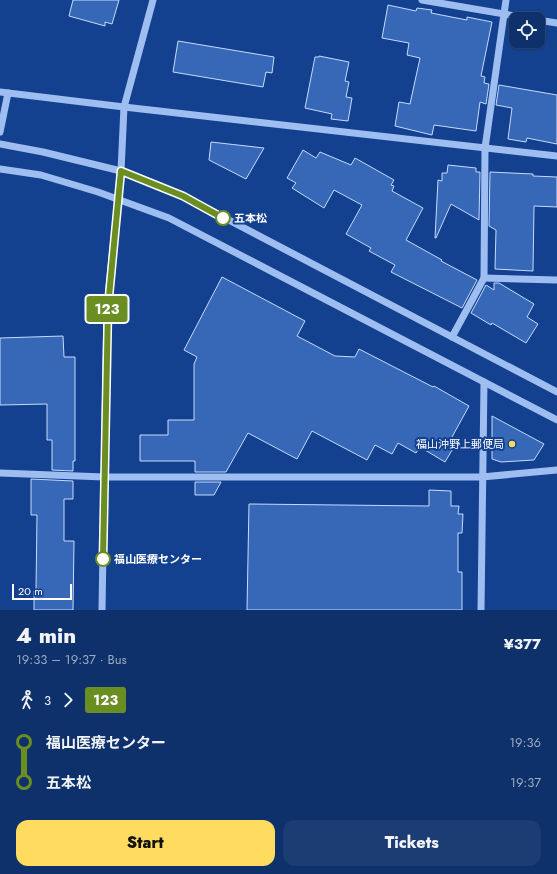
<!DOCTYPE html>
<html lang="en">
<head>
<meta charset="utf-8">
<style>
	:root { --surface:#0e316b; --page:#1c3d73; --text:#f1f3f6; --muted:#9ba9c1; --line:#2e4c7e; --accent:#ffdb5f }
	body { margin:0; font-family:Jost,"Noto Sans JP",sans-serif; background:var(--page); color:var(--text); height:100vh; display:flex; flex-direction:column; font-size:15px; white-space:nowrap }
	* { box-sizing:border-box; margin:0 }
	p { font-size:13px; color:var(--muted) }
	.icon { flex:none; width:22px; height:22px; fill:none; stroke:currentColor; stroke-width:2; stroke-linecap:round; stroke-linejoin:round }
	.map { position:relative; height:610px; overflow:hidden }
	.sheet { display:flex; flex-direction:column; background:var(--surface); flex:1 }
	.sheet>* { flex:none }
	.badge { padding:0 8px; border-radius:3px; font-size:14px; line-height:26px }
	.buttons { position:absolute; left:509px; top:12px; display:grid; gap:8px }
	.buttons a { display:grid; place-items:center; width:36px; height:36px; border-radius:8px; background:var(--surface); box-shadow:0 1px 3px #0004,0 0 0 1px var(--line); font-size:20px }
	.scale { position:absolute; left:12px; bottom:10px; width:60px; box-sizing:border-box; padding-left:4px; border:2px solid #fff; border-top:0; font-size:11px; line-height:14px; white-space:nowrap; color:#fff; -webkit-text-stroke:3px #13418f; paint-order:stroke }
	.map>.badge { position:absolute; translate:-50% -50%; box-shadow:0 0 0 2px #fff }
	.legs { display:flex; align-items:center; gap:6px; height:44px; padding:0 16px; font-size:13px }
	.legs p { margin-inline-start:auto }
	.headline { display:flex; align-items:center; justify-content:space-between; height:68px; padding:0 16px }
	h1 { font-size:22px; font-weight:800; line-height:30px }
	.cta { display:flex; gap:8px; margin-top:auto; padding:8px 16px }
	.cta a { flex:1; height:46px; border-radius:12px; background:var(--accent); color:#111; font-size:16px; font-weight:800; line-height:46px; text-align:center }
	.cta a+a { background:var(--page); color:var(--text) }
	ul { padding:0 16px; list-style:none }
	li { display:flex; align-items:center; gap:14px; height:40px; font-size:15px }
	li i { display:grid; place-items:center; width:6px; height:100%; margin:0 5px; background:currentColor }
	li i::after { content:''; width:10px; height:10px; margin:-5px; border:3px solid; border-radius:50%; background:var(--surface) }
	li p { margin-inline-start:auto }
	li:first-child i { background:linear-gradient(#0000 50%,currentColor 0) }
	li:last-child i { background:linear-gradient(currentColor 50%,#0000 0) }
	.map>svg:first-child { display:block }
	.building { fill:#3768b7; stroke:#c5dbfc }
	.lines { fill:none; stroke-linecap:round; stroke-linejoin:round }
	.minor { stroke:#9ebef1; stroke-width:7 }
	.line-1-casing { stroke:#fff; stroke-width:9 }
	.line-1 { stroke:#6b8e23; stroke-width:6 }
	.stop-1-dot { fill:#fff; stroke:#6b8e23; stroke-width:2 }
	.poi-dot { fill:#ffdb5f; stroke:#13418f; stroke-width:1.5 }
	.labels { text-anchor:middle; stroke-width:4; stroke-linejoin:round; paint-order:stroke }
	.stop-label { font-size:11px; font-weight:bold; fill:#fff; stroke:#13418f; text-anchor:start }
	.poi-label { font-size:11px; fill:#fff; stroke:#13418f; text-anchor:end }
</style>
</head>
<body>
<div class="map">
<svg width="557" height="610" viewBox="0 0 557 610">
	<rect width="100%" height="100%" fill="#13418f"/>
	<!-- building -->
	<g class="building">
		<path d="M 73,0 L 119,0 L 112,24 L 105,22 L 105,26 L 69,16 Z"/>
		<path d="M 388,5 L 416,11 L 417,8 L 432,10 L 431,13 L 467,20 L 467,17 L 492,22 L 481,76 L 485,77 L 484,83 L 489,84 L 486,104 L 480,102 L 476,131 L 434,125 L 432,135 L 395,126 L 399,102 L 410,104 L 420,58 L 407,55 L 409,43 L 382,38 Z"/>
		<path d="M 178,41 L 274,57 L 272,73 L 266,72 L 263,87 L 173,72 Z"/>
		<path d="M 319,56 L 349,62 L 345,81 L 349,82 L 346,97 L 352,98 L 348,121 L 331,119 L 332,114 L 305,108 L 315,57 L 319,57 Z"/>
		<path d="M 499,85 L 557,95 L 557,144 L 527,138 L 526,142 L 508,139 L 512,108 L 496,105 Z"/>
		<path d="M 211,142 L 264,148 L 246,179 L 209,160 Z"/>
		<path d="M 303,150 L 316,158 L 320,152 L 351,165 L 355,158 L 394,180 L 391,185 L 394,186 L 392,191 L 423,208 L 406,240 L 442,260 L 441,261 L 477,280 L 462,308 L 391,272 L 395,265 L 369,251 L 371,248 L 346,234 L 362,205 L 334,190 L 324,208 L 292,188 L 296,183 L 287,178 Z"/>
		<path d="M 448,165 L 476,168 L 476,172 L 480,172 L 479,220 L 451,204 L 436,238 L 435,238 L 438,180 L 442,181 L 442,173 L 447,173 Z"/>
		<path d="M 490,172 L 533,174 L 533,176 L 557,177 L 557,207 L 534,206 L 533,271 L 495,269 L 496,230 L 489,226 Z"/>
		<path d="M 222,277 L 305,321 L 297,336 L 335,356 L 355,357 L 359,349 L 433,387 L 434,386 L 469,406 L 452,437 L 458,440 L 445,462 L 420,447 L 416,453 L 398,443 L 392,454 L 375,445 L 367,460 L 312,431 L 297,459 L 248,433 L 226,472 L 195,472 L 195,461 L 140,461 L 140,435 L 168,435 L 168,420 L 194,420 L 194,364 L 197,357 L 184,350 Z"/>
		<path d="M 494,283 L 499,283 L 534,304 L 527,317 L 538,324 L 526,343 L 492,323 L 491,325 L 471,313 L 486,285 L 494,290 Z"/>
		<path d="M 63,336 L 64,357 L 75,357 L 75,461 L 73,461 L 73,471 L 52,470 L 52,440 L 47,440 L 47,404 L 0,405 L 0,338 Z"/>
		<path d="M 492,416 L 544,444 L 534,460 L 501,462 L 492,459 Z"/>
		<path d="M 31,479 L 73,481 L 73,499 L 64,499 L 64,541 L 74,541 L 73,610 L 34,610 L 34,591 L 36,591 L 37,515 L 31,515 Z"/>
		<path d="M 195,482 L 221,482 L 214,495 L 195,495 Z"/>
		<path d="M 429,490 L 451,491 L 451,506 L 459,506 L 458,514 L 463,514 L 462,533 L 458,533 L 458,572 L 462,572 L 462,610 L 247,610 L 249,504 L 429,506 Z"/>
	</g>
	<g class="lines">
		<!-- minor -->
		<g class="minor">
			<path d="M 422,0 L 533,19"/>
			<path d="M 538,20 L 557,23"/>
			<path d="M 0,92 L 124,107 L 557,156"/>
			<path d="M 0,132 L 8,93"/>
			<path d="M 0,144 L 43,152 L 121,171 L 183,196 L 557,392"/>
			<path d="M 0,169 L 41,175 L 98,192 L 169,218 L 557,420"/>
			<path d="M 484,278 L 557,280"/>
			<path d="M 452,337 L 484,278 L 485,148 L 506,0"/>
			<path d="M 0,473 L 104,477 L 482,477 L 557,470"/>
			<path d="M 102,610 L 107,307 L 121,171 L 124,107 L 153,0"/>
			<path d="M 481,610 L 484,382"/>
		</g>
	</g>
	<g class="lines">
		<!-- line-1 casing -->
		<g class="line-1-casing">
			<path id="line-1" d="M 103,559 L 108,307 L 121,171 L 183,196 L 223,218"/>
		</g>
		<!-- line-1 -->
		<use href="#line-1" class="line-1"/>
	</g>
	<!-- markers -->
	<g class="stop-1-dot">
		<circle cx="223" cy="218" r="7"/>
		<circle cx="103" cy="559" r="7"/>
	</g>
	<circle class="poi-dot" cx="512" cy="444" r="4"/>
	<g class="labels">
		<!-- stop labels -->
		<g class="stop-label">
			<text x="234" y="222">五本松</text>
			<text x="114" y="563">福山医療センター</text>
		</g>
		<!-- poi labels -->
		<g class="poi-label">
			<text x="504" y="448">福山沖野上郵便局</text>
		</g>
	</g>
</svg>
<div class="buttons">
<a><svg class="icon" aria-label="locate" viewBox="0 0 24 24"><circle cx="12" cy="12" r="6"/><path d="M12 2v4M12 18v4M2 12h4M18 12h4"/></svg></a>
</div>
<div class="scale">20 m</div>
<b class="badge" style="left:107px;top:309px;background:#6b8e23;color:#fff">123</b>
</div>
<section class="sheet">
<div class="headline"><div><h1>4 min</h1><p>19:33 – 19:37 · Bus</p></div><b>¥377</b></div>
<div class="legs"><svg class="icon" aria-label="walk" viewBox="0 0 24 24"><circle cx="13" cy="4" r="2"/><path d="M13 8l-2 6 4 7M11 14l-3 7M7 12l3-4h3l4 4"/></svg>3<svg class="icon" aria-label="forward" viewBox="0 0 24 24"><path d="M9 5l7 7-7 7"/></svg><b class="badge" style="background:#6b8e23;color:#fff">123</b></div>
<ul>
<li><i style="color:#6b8e23"></i><b>福山医療センター</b><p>19:36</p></li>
<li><i style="color:#6b8e23"></i><b>五本松</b><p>19:37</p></li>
</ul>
<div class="cta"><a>Start</a><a>Tickets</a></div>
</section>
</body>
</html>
